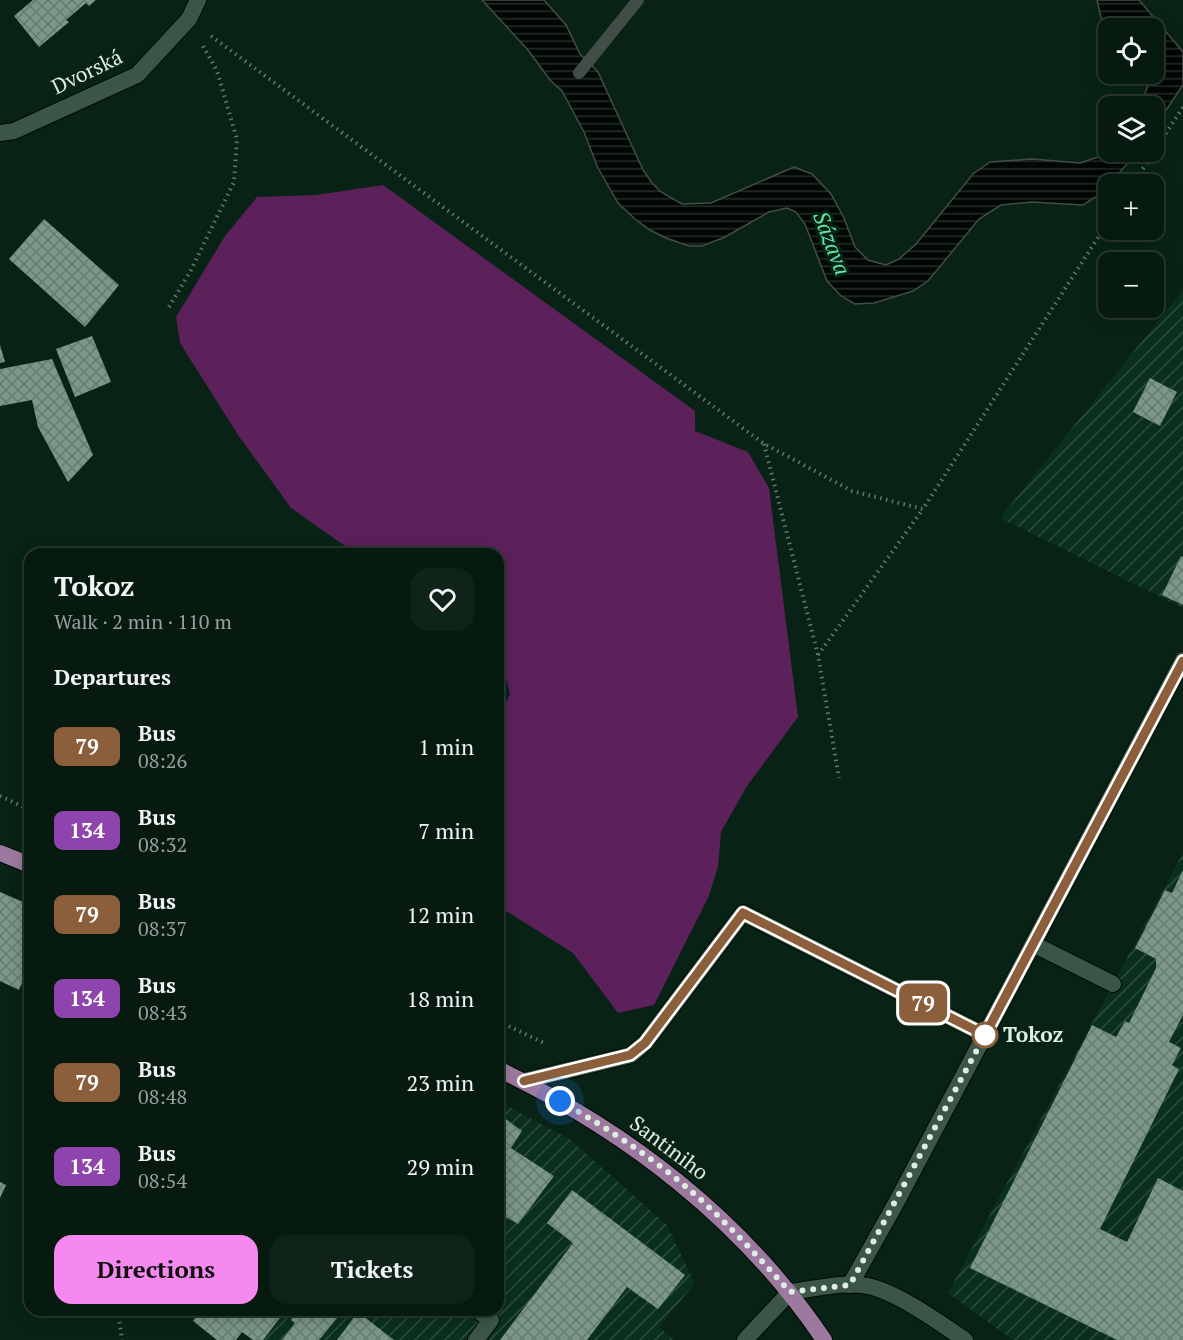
<!DOCTYPE html>
<html lang="en">
<head>
<meta charset="utf-8">
<style>
	:root { --surface:#061a10; --page:#0f2319; --text:#f1f3f6; --muted:#98a19f; --line:#273830; --accent:#f589ef }
	body { margin:0; font-family:"PT Serif",serif; background:var(--page); color:var(--text); height:100vh; display:flex; flex-direction:column; font-size:22px; white-space:nowrap }
	* { box-sizing:border-box; margin:0 }
	p { font-size:20px; color:var(--muted) }
	.icon { flex:none; width:33px; height:33px; fill:none; stroke:currentColor; stroke-width:2; stroke-linecap:round; stroke-linejoin:round }
	.map { position:relative; flex:1; overflow:hidden }
	.details { position:absolute; left:24px; top:548px; width:480px; height:768px; display:flex; flex-direction:column; background:var(--surface); border-radius:18px; box-shadow:0 3px 15px #0003,0 0 0 2px var(--line) }
	.details>* { flex:none }
	.badge { padding:0 12px; border-radius:9px; font-size:21px; line-height:39px }
	.buttons { position:absolute; left:1098px; top:18px; display:grid; gap:12px }
	.buttons a { display:grid; place-items:center; width:66px; height:66px; border-radius:12px; background:var(--surface); box-shadow:0 3px 15px #0003,0 0 0 2px var(--line); font-size:30px }
	.you { position:absolute; width:30px; height:30px; margin:-15px; border:4px solid #fff; border-radius:50%; background:#1a73e8; box-shadow:0 0 0 9px #1a73e833 }
	.map>.badge { position:absolute; translate:-50% -50%; box-shadow:0 0 0 3px #fff }
	h2 { padding:0 30px; font-size:22px; line-height:54px }
	.round { display:grid; place-items:center; flex:none; width:63px; height:63px; border-radius:18px; background:var(--page) }
	.headline { display:flex; align-items:center; justify-content:space-between; height:102px; padding:0 30px }
	h1 { font-size:28px; font-weight:600; line-height:45px }
	.primary-button { display:flex; gap:12px; margin-top:auto; padding:12px 30px }
	.primary-button a { flex:1; height:69px; border-radius:18px; background:var(--accent); color:#111; font-size:24px; font-weight:600; line-height:69px; text-align:center }
	.primary-button a+a { background:var(--page); color:var(--text) }
	ul { padding:0; list-style:none }
	li { display:flex; align-items:center; gap:18px; height:84px; padding:0 30px }
	li div { flex:1 }
	li b { display:block; font-size:22px }
	li em { font-style:normal }
	li .badge { min-width:66px; font-weight:700; text-align:center }
	.map>svg:first-child { display:block }
	.industrial { fill:url(#industrial-furrows) }
	.green { fill:#5c205a }
	.water { fill:url(#water-rules); stroke:#434d47; stroke-width:1.5 }
	.lines { fill:none; stroke-linecap:round; stroke-linejoin:round }
	.stream { stroke:#434d47; stroke-width:12 }
	.building { fill:url(#building-cross-hatch) }
	.service-casing { stroke:#000c03; stroke-width:18 }
	.minor-casing { stroke:#000c03; stroke-width:18 }
	.tertiary-casing { stroke:#000c03; stroke-width:18 }
	.primary-casing { stroke:#000c03; stroke-width:18 }
	.path { stroke:#63796e; stroke-width:4; stroke-dasharray:1.5 4.5; stroke-linecap:butt }
	.service { stroke:#3b5647; stroke-width:16 }
	.minor { stroke:#3b5647; stroke-width:16 }
	.tertiary { stroke:#3b5647; stroke-width:16 }
	.primary { stroke:#9d799f; stroke-width:16 }
	.line-casing { stroke:#fff; stroke-width:14 }
	.line { stroke:#8b5e3c; stroke-width:9 }
	.walk { stroke:#deede4; stroke-width:6; stroke-dasharray:0 10.8 }
	.stop-dot { fill:#fff; stroke:#8b5e3c; stroke-width:3 }
	.labels { text-anchor:middle; stroke-width:6; stroke-linejoin:round; paint-order:stroke }
	.street-label { font-size:21px; fill:#deede4; stroke:#082316 }
	.stop-label { font-size:21px; font-weight:bold; fill:#deede4; stroke:#082316; text-anchor:start }
	.water-label { font-size:22px; font-style:italic; fill:#5ee3a4; stroke:#082316 }
</style>
</head>
<body>
<div class="map">
<svg width="1183" height="1340" viewBox="0 0 1183 1340">
	<defs>
		<pattern id="industrial-furrows" width="10" height="10" patternUnits="userSpaceOnUse" patternTransform="scale(1.5)"><rect width="10" height="10" fill="#0a2f1f"/><path d="M-1 1l2-2M0 10L10 0M9 11l2-2" fill="none" stroke="#2d4d3f"/></pattern>
		<pattern id="water-rules" width="6" height="5" patternUnits="userSpaceOnUse" patternTransform="scale(1.5)"><rect width="6" height="5" fill="#010804"/><path d="M0 2.5h6" fill="none" stroke="#262c28"/></pattern>
		<pattern id="building-cross-hatch" width="8" height="8" patternUnits="userSpaceOnUse" patternTransform="scale(1.5)"><rect width="8" height="8" fill="#7a9787"/><path d="M0 0l8 8M0 8l8-8" fill="none" stroke="#677b70"/></pattern>
	</defs>
	<rect width="100%" height="100%" fill="#082316"/>
	<!-- industrial -->
	<g class="industrial">
		<path d="M 1183,290 L 1183,608 L 1000,518 Z"/>
		<path d="M 1183,853 L 1183,1340 L 1013,1340 L 948,1293 Z"/>
		<path d="M 498,1101 L 571,1140 L 667,1225 L 695,1283 L 659,1327 L 674,1340 L 262,1340 L 287,1310 L 498,1310 Z"/>
	</g>
	<!-- green -->
	<path class="green" d="M 383,185 L 695,411 L 695,431 L 748,452 L 769,488 L 798,717 L 747,786 L 721,832 L 718,867 L 708,898 L 654,1005 L 618,1013 L 573,953 L 498,906 L 498,720 L 510,694 L 498,648 L 498,554 L 355,553 L 291,508 L 238,435 L 180,343 L 176,317 L 225,236 L 257,197 L 316,195 Z"/>
	<!-- water -->
	<g class="water">
		<path d="M 482,0 L 544,0 L 566,25 L 580,54 L 598,72 L 643,170 L 652,183 L 661,192 L 682,204 L 711,203 L 794,167 L 812,174 L 831,194 L 844,218 L 855,247 L 868,260 L 886,265 L 899,259 L 916,244 L 973,174 L 990,162 L 1032,159 L 1080,163 L 1098,157 L 1108,149 L 1108,152 L 1137,152 L 1102,193 L 1083,205 L 1032,202 L 1001,205 L 979,219 L 928,281 L 913,291 L 874,303 L 855,304 L 841,296 L 827,281 L 805,224 L 796,212 L 787,208 L 769,212 L 725,237 L 702,246 L 689,246 L 666,238 L 650,230 L 635,219 L 618,203 L 598,168 L 584,132 L 562,91 L 550,80 L 528,50 Z"/>
		<path d="M 1097,0 L 1139,0 L 1183,52 L 1183,85 L 1154,128 L 1154,106 L 1140,106 L 1151,78 L 1150,74 L 1154,74 L 1154,28 L 1110,28 L 1101,18 Z"/>
	</g>
	<g class="lines">
		<!-- stream -->
		<path class="stream" d="M 579,73 L 638,0"/>
	</g>
	<!-- building -->
	<g class="building">
		<path d="M 33,0 L 96,0 L 89,6 L 86,3 L 66,20 L 69,22 L 39,47 L 14,16 Z"/>
		<path d="M 44,219 L 119,285 L 85,327 L 9,259 Z"/>
		<path d="M 92,336 L 111,382 L 75,397 L 56,349 Z"/>
		<path d="M 0,345 L 5,362 L 0,363 Z"/>
		<path d="M 52,359 L 93,455 L 68,482 L 38,427 L 32,400 L 0,406 L 0,369 Z"/>
		<path d="M 1150,378 L 1177,392 L 1160,426 L 1133,412 Z"/>
		<path d="M 1181,556 L 1183,557 L 1183,605 L 1162,595 Z"/>
		<path d="M 1183,870 L 1183,1015 L 1169,1042 L 1181,1048 L 1172,1065 L 1179,1069 L 1100,1229 L 1127,1242 L 1158,1178 L 1183,1191 L 1183,1340 L 1117,1340 L 970,1268 L 1092,1025 L 1116,1037 L 1125,1021 L 1129,1023 L 1156,968 L 1156,959 L 1135,948 L 1165,890 L 1172,893 Z"/>
		<path d="M 0,892 L 30,905 L 30,964 L 19,990 L 0,981 Z"/>
		<path d="M 498,1113 L 522,1131 L 511,1148 L 554,1176 L 518,1224 L 506,1217 L 498,1228 Z"/>
		<path d="M 0,1182 L 6,1185 L 0,1198 Z"/>
		<path d="M 572,1190 L 685,1275 L 658,1309 L 627,1287 L 587,1340 L 500,1340 L 573,1243 L 547,1223 Z"/>
		<path d="M 201,1310 L 286,1310 L 263,1340 L 253,1340 L 242,1332 L 236,1340 L 217,1340 L 193,1321 Z"/>
		<path d="M 299,1310 L 344,1310 L 319,1340 L 282,1340 L 295,1323 L 291,1320 Z"/>
		<path d="M 358,1312 L 394,1340 L 337,1340 Z"/>
	</g>
	<g class="lines">
		<!-- service casing -->
		<g class="service-casing">
			<g id="service">
				<path d="M 1033,944 L 1113,984"/>
				<path d="M 524,1081 L 631,1055 L 645,1043 L 743,913 L 985,1035"/>
				<path d="M 850,1285 L 896,1203 L 1183,660"/>
				<path d="M 476,1340 L 491,1320 L 477,1310"/>
				<path d="M 745,1340 L 790,1292"/>
			</g>
		</g>
		<!-- minor casing -->
		<g class="minor-casing">
			<path id="minor" d="M 0,133 L 14,131 L 137,75 L 189,19 L 198,0"/>
		</g>
		<!-- tertiary casing -->
		<g class="tertiary-casing">
			<path id="tertiary" d="M 790,1292 C 815,1289 844,1281 868,1286 C 897,1292 940,1323 965,1340"/>
		</g>
		<!-- primary casing -->
		<g class="primary-casing">
			<g id="primary">
				<path d="M 0,853 L 30,865"/>
				<path d="M 498,1069 C 627,1131 743,1220 824,1340"/>
			</g>
		</g>
		<!-- path -->
		<g class="path">
			<path d="M 211,36 L 763,443 L 852,491 L 923,509 L 1108,222"/>
			<path d="M 1133,184 L 1183,107"/>
			<path d="M 169,307 L 191,270 L 234,182 L 237,139 L 217,71 L 203,46"/>
			<path d="M 764,444 L 818,655 L 839,778"/>
			<path d="M 818,655 L 923,509"/>
			<path d="M 0,796 L 30,810"/>
			<path d="M 498,1021 L 546,1044"/>
			<path d="M 118,1310 L 122,1340"/>
		</g>
		<!-- service -->
		<use href="#service" class="service"/>
		<!-- minor -->
		<use href="#minor" class="minor"/>
		<!-- tertiary -->
		<use href="#tertiary" class="tertiary"/>
		<!-- primary -->
		<use href="#primary" class="primary"/>
	</g>
	<g class="lines">
		<!-- line casing -->
		<g class="line-casing">
			<path id="line" d="M 524,1081 L 630,1055 L 645,1043 L 743,913 L 985,1035 L 1183,661"/>
		</g>
		<!-- line -->
		<use href="#line" class="line"/>
		<!-- walk -->
		<path class="walk" d="M 560,1101 C 609,1129 658,1161 700,1199 C 732,1228 761,1260 790,1292 L 850,1285 L 985,1035"/>
	</g>
	<!-- markers -->
	<circle class="stop-dot" cx="985" cy="1035" r="12"/>
	<g class="labels">
		<!-- street labels -->
		<g class="street-label">
			<text transform="translate(87 72) rotate(-26)" y="7">Dvorská</text>
			<text transform="translate(669 1148) rotate(37)" y="7">Santiniho</text>
		</g>
		<!-- stop labels -->
		<g class="stop-label">
			<text x="1003" y="1042">Tokoz</text>
		</g>
		<!-- water labels -->
		<g class="water-label">
			<text transform="translate(832 243) rotate(69)" y="8">Sázava</text>
		</g>
	</g>
</svg>
<div class="buttons">
<a><svg class="icon" aria-label="locate" viewBox="0 0 24 24"><circle cx="12" cy="12" r="6"/><path d="M12 2v4M12 18v4M2 12h4M18 12h4"/></svg></a>
<a><svg class="icon" aria-label="layers" viewBox="0 0 24 24"><path d="M12 4l9 5-9 5-9-5zM3 14l9 5 9-5"/></svg></a>
<a>+</a>
<a>−</a>
</div>
<div class="you" style="left:560px;top:1101px"></div>
<b class="badge" style="left:923px;top:1003px;background:#8b5e3c;color:#fff">79</b>
<section class="details">
<div class="headline"><div><h1>Tokoz</h1><p>Walk · 2 min · 110 m</p></div><a class="round"><svg class="icon" aria-label="heart" viewBox="0 0 24 24"><path d="M12 20l-8-8c-3-5 5-10 8-4 3-6 11-1 8 4z"/></svg></a></div>
<h2>Departures</h2>
<ul>
<li><span class="badge" style="background:#8b5e3c;color:#fff">79</span><div><b>Bus</b><p>08:26</p></div><em>1 min</em></li>
<li><span class="badge" style="background:#8e44ad;color:#fff">134</span><div><b>Bus</b><p>08:32</p></div><em>7 min</em></li>
<li><span class="badge" style="background:#8b5e3c;color:#fff">79</span><div><b>Bus</b><p>08:37</p></div><em>12 min</em></li>
<li><span class="badge" style="background:#8e44ad;color:#fff">134</span><div><b>Bus</b><p>08:43</p></div><em>18 min</em></li>
<li><span class="badge" style="background:#8b5e3c;color:#fff">79</span><div><b>Bus</b><p>08:48</p></div><em>23 min</em></li>
<li><span class="badge" style="background:#8e44ad;color:#fff">134</span><div><b>Bus</b><p>08:54</p></div><em>29 min</em></li>
</ul>
<div class="primary-button"><a>Directions</a><a>Tickets</a></div>
</section>
</div>
</body>
</html>
